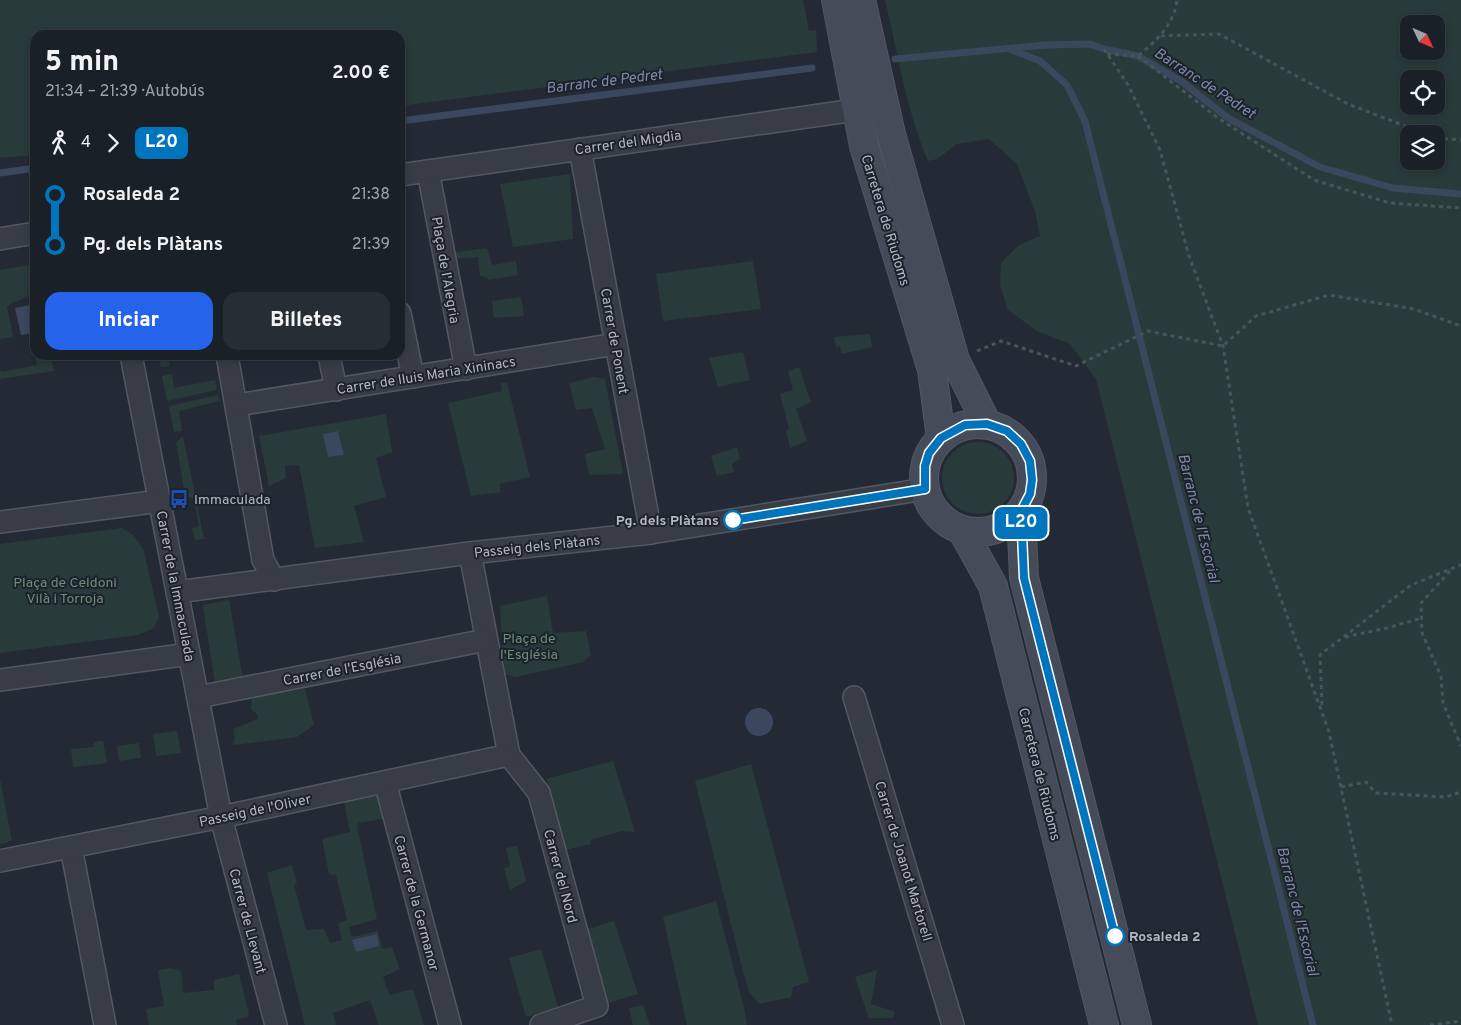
<!DOCTYPE html>
<html lang="es">
<head>
<meta charset="utf-8">
<style>
	:root { --surface:#1a2028; --page:#272d34; --text:#f1f3f6; --muted:#9fa3a8; --line:#383e45; --accent:#2563eb }
	body { margin:0; font-family:Overpass,sans-serif; background:var(--page); color:var(--text); height:100vh; display:flex; flex-direction:column; font-size:19px; white-space:nowrap }
	* { box-sizing:border-box; margin:0 }
	p { font-size:16px; color:var(--muted) }
	.icon { flex:none; width:28px; height:28px; fill:none; stroke:currentColor; stroke-width:2; stroke-linecap:round; stroke-linejoin:round }
	.map { position:relative; flex:1; overflow:hidden }
	.side { position:absolute; left:30px; top:30px; width:375px; height:330px; display:flex; flex-direction:column; background:var(--surface); border-radius:15px; box-shadow:0 2px 8px #0003,0 0 0 1px var(--line) }
	.side>* { flex:none }
	.badge { padding:0 10px; border-radius:8px; font-size:18px; line-height:32px }
	.needle { width:32px; rotate:134deg }
	.tools { position:absolute; left:1400px; top:15px; display:grid; gap:10px }
	.tools a { display:grid; place-items:center; width:45px; height:45px; border-radius:10px; background:var(--surface); box-shadow:0 2px 8px #0003,0 0 0 1px var(--line); font-size:25px }
	.map>.badge { position:absolute; translate:-50% -50%; box-shadow:0 0 0 2px #fff }
	.legs { display:flex; align-items:center; gap:8px; height:55px; padding:0 15px; font-size:16px }
	.legs p { margin-inline-start:auto }
	.head { display:flex; align-items:center; justify-content:space-between; height:85px; padding:0 15px }
	h1 { font-size:28px; font-weight:800; line-height:38px }
	.primary-button { display:flex; gap:10px; margin-top:auto; padding:10px 15px }
	.primary-button a { flex:1; height:58px; border-radius:15px; background:var(--accent); color:#fff; font-size:20px; font-weight:800; line-height:58px; text-align:center }
	.primary-button a+a { background:var(--page); color:var(--text) }
	ul { padding:0 15px; list-style:none }
	li { display:flex; align-items:center; gap:18px; height:50px; font-size:19px }
	li i { display:grid; place-items:center; width:8px; height:100%; margin:0 6px; background:currentColor }
	li i::after { content:''; width:12px; height:12px; margin:-6px; border:4px solid; border-radius:50%; background:var(--surface) }
	li p { margin-inline-start:auto }
	li:first-child i { background:linear-gradient(#0000 50%,currentColor 0) }
	li:last-child i { background:linear-gradient(currentColor 50%,#0000 0) }
	.map>svg:first-child { display:block }
	.green { fill:#293a3b; fill-rule:evenodd }
	.water { fill:#3a475d }
	.lines { fill:none; stroke-linecap:round; stroke-linejoin:round }
	.stream { stroke:#3a475d; stroke-width:7 }
	.street-casing { stroke:#525762; stroke-width:24 }
	.secondary-casing { stroke:#525762; stroke-width:30 }
	.path { stroke:#475559; stroke-width:3; stroke-dasharray:4 4; stroke-linecap:butt }
	.street { stroke:#373c47; stroke-width:21 }
	.secondary { stroke:#454b59; stroke-width:28 }
	.line-1-casing { stroke:#fff; stroke-width:11 }
	.line-1 { stroke:#0074bc; stroke-width:8 }
	.stop-1-dot { fill:#fff; stroke:#0074bc; stroke-width:2.5 }
	.labels { text-anchor:middle; stroke-width:4; stroke-linejoin:round; paint-order:stroke }
	.street-label { font-size:14px; fill:#b2b7c3; stroke:#1c212b }
	.poi-label { font-size:14px; fill:#b2b7c3; stroke:#1c212b; text-anchor:start }
	.stop-label { font-size:14px; font-weight:bold; fill:#b2b7c3; stroke:#1c212b; text-anchor:end }
	.park-label { font-size:14px; fill:#6c9177; stroke:#1c212b }
	.water-label { font-size:15px; font-style:italic; fill:#7c8ca8; stroke:#1c212b }
</style>
</head>
<body>
<div class="map">
<svg width="1461" height="1025" viewBox="0 0 1461 1025">
	<rect width="100%" height="100%" fill="#232a36"/>
	<!-- green -->
	<g class="green">
		<path d="M 0,0 L 803,0 L 809,31 L 816,30 L 817,52 L 400,106 L 400,35 L 35,35 L 35,155 L 0,158 Z"/>
		<path d="M 885,0 L 1461,0 L 1461,1025 L 1258,1025 L 1096,379 L 1070,344 L 1037,331 L 1008,310 L 1000,285 L 1001,263 L 1019,245 L 1040,236 L 1035,211 L 1017,164 L 989,139 L 957,144 L 937,159 L 928,161 C 906,109 898,54 885,0 ZM 1409,24 L 1436,24 L 1436,51 L 1409,51 ZM 1409,79 L 1436,79 L 1436,106 L 1409,106 ZM 1409,134 L 1436,134 L 1436,161 L 1409,161 Z"/>
		<path d="M 570,174 L 573,239 L 513,247 L 500,184 Z"/>
		<path d="M 487,248 L 492,265 L 516,261 L 518,275 L 488,280 L 487,277 L 480,276 L 478,257 L 452,259 L 450,253 Z"/>
		<path d="M 753,261 L 761,309 L 663,321 L 656,274 Z"/>
		<path d="M 35,264 L 35,283 L 31,284 L 34,293 L 7,306 L 13,337 L 0,339 L 0,270 Z"/>
		<path d="M 521,297 L 524,316 L 494,318 L 492,301 Z"/>
		<path d="M 870,334 L 872,347 L 842,354 L 840,346 L 836,347 L 834,337 Z"/>
		<path d="M 743,352 L 750,380 L 718,387 L 709,358 Z"/>
		<path d="M 35,355 L 51,355 L 54,371 L 0,379 L 0,369 L 1,372 L 37,365 Z"/>
		<path d="M 158,355 L 168,355 L 170,366 L 161,367 Z"/>
		<path d="M 799,367 L 811,402 L 796,409 L 807,441 L 790,448 L 786,431 L 789,429 L 780,394 L 793,390 L 788,371 Z"/>
		<path d="M 172,374 L 174,388 L 215,380 L 217,390 L 167,401 L 162,376 Z"/>
		<path d="M 594,377 L 605,379 L 623,474 L 589,475 L 585,454 L 605,449 L 592,408 L 576,410 L 569,383 Z"/>
		<path d="M 501,383 L 507,383 L 530,477 L 499,484 L 501,492 L 471,496 L 448,403 L 502,391 Z"/>
		<path d="M 218,395 L 219,401 L 179,411 L 182,431 L 174,432 L 169,406 Z"/>
		<path d="M 386,414 L 392,452 L 376,458 L 386,497 L 354,506 L 364,542 L 315,548 L 299,465 L 285,466 L 286,478 L 269,486 L 259,436 Z"/>
		<path d="M 183,436 L 204,539 L 195,540 L 192,529 L 199,526 L 194,499 L 185,496 L 176,442 Z"/>
		<circle cx="978" cy="478" r="36"/>
		<path d="M 737,447 L 740,459 L 732,464 L 734,472 L 717,476 L 711,456 Z"/>
		<path d="M 122,528 L 133,535 L 143,548 L 159,617 L 154,628 L 138,635 L 0,653 L 0,544 Z"/>
		<path d="M 547,596 L 553,633 L 586,631 L 591,655 L 583,662 L 516,677 L 504,674 L 500,606 Z"/>
		<path d="M 229,600 L 243,679 L 215,684 L 203,605 Z"/>
		<path d="M 305,689 L 314,725 L 297,737 L 233,745 L 235,739 L 233,729 L 258,719 L 257,714 L 251,710 L 252,697 Z"/>
		<path d="M 177,731 L 181,753 L 156,756 L 153,734 Z"/>
		<path d="M 103,741 L 107,763 L 73,767 L 71,749 L 94,747 L 94,742 Z"/>
		<path d="M 139,743 L 141,758 L 119,761 L 117,746 Z"/>
		<path d="M 613,761 L 635,832 L 622,831 L 590,840 L 591,844 L 565,850 L 546,779 Z"/>
		<path d="M 751,764 L 809,982 L 793,987 L 791,997 L 760,1004 L 749,992 L 741,964 L 695,781 Z"/>
		<path d="M 0,779 L 12,841 L 0,844 Z"/>
		<path d="M 377,796 L 381,798 L 386,818 L 358,823 L 357,827 L 377,919 L 349,927 L 352,937 L 378,931 L 382,949 L 392,947 L 400,969 L 383,977 L 390,995 L 413,989 L 424,1025 L 379,1025 L 370,1000 L 333,1013 L 336,1025 L 305,1025 L 267,873 L 292,865 L 297,883 L 294,885 L 306,930 L 324,929 L 330,943 L 342,940 L 338,924 L 347,920 L 336,875 L 329,874 L 322,839 L 350,832 L 344,801 Z"/>
		<path d="M 517,846 L 526,881 L 510,890 L 504,868 L 510,866 L 506,848 Z"/>
		<path d="M 716,901 L 745,1012 L 747,1025 L 687,1025 L 663,917 Z"/>
		<path d="M 614,921 L 638,994 L 608,1003 L 585,930 Z"/>
		<path d="M 541,949 L 558,1007 L 526,1017 L 509,958 Z"/>
		<path d="M 171,968 L 181,971 L 183,993 L 214,990 L 214,980 L 239,974 L 249,1014 L 247,1017 L 236,1020 L 237,1025 L 149,1025 L 146,1009 L 164,1006 L 158,970 Z"/>
		<path d="M 877,970 L 871,1004 L 895,1012 L 893,1018 L 869,1018 L 855,977 Z"/>
		<path d="M 643,1005 L 650,1025 L 633,1025 L 629,1008 Z"/>
	</g>
	<!-- water -->
	<g class="water">
		<path d="M 35,304 L 35,333 L 21,335 L 15,308 Z"/>
		<path d="M 338,431 L 344,455 L 328,457 L 323,434 Z"/>
		<circle cx="759" cy="722" r="14"/>
		<path d="M 377,934 L 379,946 L 356,952 L 352,940 Z"/>
	</g>
	<g class="lines">
		<!-- stream -->
		<g class="stream">
			<path d="M 1012,50 L 1040,61 L 1067,85 L 1085,121 L 1313,1025"/>
			<path d="M 895,59 L 1045,45 L 1090,44 L 1104,49 L 1138,56 L 1181,81 L 1228,118 L 1320,167 L 1393,188 L 1461,194"/>
			<path d="M 400,121 L 812,68"/>
			<path d="M 0,173 L 35,168"/>
		</g>
		<!-- street casing -->
		<g class="street-casing">
			<g id="street">
				<path d="M 580,149 L 651,533"/>
				<path d="M 428,171 L 466,369"/>
				<path d="M 400,175 L 855,110"/>
				<path d="M 0,239 L 35,233"/>
				<path d="M 400,313 L 413,377"/>
				<path d="M 131,355 L 221,817 L 276,1025"/>
				<path d="M 227,355 L 263,560 L 274,580"/>
				<path d="M 329,355 L 336,390"/>
				<path d="M 237,405 L 616,344"/>
				<path d="M 0,522 L 160,501"/>
				<path d="M 470,553 L 509,755 L 539,793 L 597,1006 L 541,1025"/>
				<path d="M 177,592 L 470,553 L 651,533 L 925,489"/>
				<path d="M 0,680 L 189,654"/>
				<path d="M 198,697 L 486,640"/>
				<path d="M 854,697 L 953,1025"/>
				<path d="M 385,782 L 450,1025"/>
				<path d="M 71,847 L 105,1025"/>
				<path d="M 0,861 L 221,817 L 509,755"/>
			</g>
		</g>
		<!-- secondary casing -->
		<g class="secondary-casing">
			<g id="secondary">
				<path d="M 836,0 L 864,146 L 932,370 L 941,438"/>
				<path d="M 861,0 L 891,134 L 955,360 L 987,424"/>
				<circle cx="978" cy="478" r="54"/>
				<path d="M 1021,511 L 1024,578 L 1137,1025"/>
				<path d="M 962,530 L 993,586 L 1104,1025"/>
			</g>
		</g>
		<!-- path -->
		<g class="path">
			<path d="M 1161,36 L 1219,34 L 1348,104 L 1426,134"/>
			<path d="M 1104,49 L 1128,85 L 1160,150 L 1189,256 L 1223,346 L 1248,508 L 1329,732 L 1392,1025"/>
			<path d="M 1107,54 L 1138,56 C 1156,41 1174,25 1177,0"/>
			<path d="M 1138,56 L 1218,118 L 1314,180 L 1390,203 L 1461,208"/>
			<path d="M 1436,138 L 1461,140"/>
			<path d="M 977,351 L 1001,341 L 1076,366 L 1148,331 L 1223,346 L 1256,316 L 1329,295 L 1414,309 L 1461,326"/>
			<path d="M 1450,571 L 1421,603 L 1422,633 L 1441,676 L 1443,703 L 1461,746"/>
			<path d="M 1345,637 L 1387,628 L 1422,618"/>
			<path d="M 1322,705 L 1320,655 L 1411,585 L 1461,565"/>
			<path d="M 1341,787 L 1366,782 L 1376,793 L 1446,797 L 1461,792"/>
			<path d="M 1430,1025 L 1461,1021"/>
		</g>
		<!-- street -->
		<use href="#street" class="street"/>
		<!-- secondary -->
		<use href="#secondary" class="secondary"/>
	</g>
	<g class="lines">
		<!-- line-1 casing -->
		<g class="line-1-casing">
			<path id="line-1" d="M 733,520 L 925,489 L 925,466 L 929,453 L 941,438 L 965,425 L 987,424 L 1007,431 L 1021,444 L 1030,461 L 1032,480 L 1030,494 L 1021,511 L 1024,578 L 1115,936"/>
		</g>
		<!-- line-1 -->
		<use href="#line-1" class="line-1"/>
	</g>
	<!-- icons -->
	<defs>
		<g id="bus-bare" transform="scale(1.5)"><path d="M-5-6H5V4H4V6H2V4H-2V6H-4V4H-5ZM-3.5-4V0h7V-4ZM-3.5 1.2v1.5H-2V1.2ZM2 1.2v1.5H3.5V1.2Z" fill="#1a4fb4" stroke="#1c212b" stroke-width="2.5" paint-order="stroke"/></g>
	</defs>
	<g fill-rule="evenodd">
		<use href="#bus-bare" x="179" y="499"/>
	</g>
	<!-- markers -->
	<g class="stop-1-dot">
		<circle cx="733" cy="520" r="9"/>
		<circle cx="1115" cy="936" r="9"/>
	</g>
	<g class="labels">
		<!-- street labels -->
		<g class="street-label">
			<text transform="translate(628 142) rotate(-8)" y="5">Carrer del Migdia</text>
			<text transform="translate(886 220) rotate(73)" y="5">Carretera de Riudoms</text>
			<text transform="translate(446 270) rotate(80)" y="5">Plaça de l'Alegria</text>
			<text transform="translate(615 341) rotate(80)" y="5">Carrer de Ponent</text>
			<text transform="translate(426 375) rotate(-9)" y="5">Carrer de lluis Maria Xininacs</text>
			<text transform="translate(537 546) rotate(-6)" y="5">Passeig dels Plàtans</text>
			<text transform="translate(176 586) rotate(79)" y="5">Carrer de la Immaculada</text>
			<text transform="translate(342 669) rotate(-11)" y="5">Carrer de l'Església</text>
			<text transform="translate(1040 774) rotate(76)" y="5">Carretera de Riudoms</text>
			<text transform="translate(255 810) rotate(-12)" y="5">Passeig de l'Oliver</text>
			<text transform="translate(904 861) rotate(73)" y="5">Carrer de Joanot Martorell</text>
			<text transform="translate(561 876) rotate(75)" y="5">Carrer del Nord</text>
			<text transform="translate(417 903) rotate(75)" y="5">Carrer de la Germanor</text>
			<text transform="translate(248 921) rotate(75)" y="5">Carrer de Llevant</text>
		</g>
		<!-- poi labels -->
		<g class="poi-label">
			<text x="194" y="504">Immaculada</text>
		</g>
		<!-- stop labels -->
		<g class="stop-label">
			<text x="719" y="525">Pg. dels Plàtans</text>
			<text x="1129" y="941" text-anchor="start">Rosaleda 2</text>
		</g>
		<!-- park labels -->
		<g class="park-label">
			<text x="65" y="587">Plaça de Celdoni<tspan x="65" dy="16">Vilà i Torroja</tspan></text>
			<text x="529" y="643">Plaça de<tspan x="529" dy="16">l'Església</tspan></text>
		</g>
		<!-- water labels -->
		<g class="water-label">
			<text transform="translate(604 81) rotate(-7)" y="5">Barranc de Pedret</text>
			<text transform="translate(1205 83) rotate(33)" y="5">Barranc de Pedret</text>
			<text transform="translate(1199 518) rotate(76)" y="5">Barranc de l'Escorial</text>
			<text transform="translate(1298 911) rotate(76)" y="5">Barranc de l'Escorial</text>
		</g>
	</g>
</svg>
<div class="tools">
<a><svg class="needle" viewBox="-14 -14 28 28"><path d="M0-13l5 13h-10z" fill="#e53935"/><path d="M0 13l5-13h-10z" fill="#9fa3a8"/></svg></a>
<a><svg class="icon" aria-label="locate" viewBox="0 0 24 24"><circle cx="12" cy="12" r="6"/><path d="M12 2v4M12 18v4M2 12h4M18 12h4"/></svg></a>
<a><svg class="icon" aria-label="layers" viewBox="0 0 24 24"><path d="M12 4l9 5-9 5-9-5zM3 14l9 5 9-5"/></svg></a>
</div>
<b class="badge" style="left:1021px;top:523px;background:#0074bc;color:#fff">L20</b>
<section class="side">
<div class="head"><div><h1>5 min</h1><p>21:34 – 21:39 · Autobús</p></div><b>2.00 €</b></div>
<div class="legs"><svg class="icon" aria-label="walk" viewBox="0 0 24 24"><circle cx="13" cy="4" r="2"/><path d="M13 8l-2 6 4 7M11 14l-3 7M7 12l3-4h3l4 4"/></svg>4<svg class="icon" aria-label="forward" viewBox="0 0 24 24"><path d="M9 5l7 7-7 7"/></svg><b class="badge" style="background:#0074bc;color:#fff">L20</b></div>
<ul>
<li><i style="color:#0074bc"></i><b>Rosaleda 2</b><p>21:38</p></li>
<li><i style="color:#0074bc"></i><b>Pg. dels Plàtans</b><p>21:39</p></li>
</ul>
<div class="primary-button"><a>Iniciar</a><a>Billetes</a></div>
</section>
</div>
</body>
</html>
